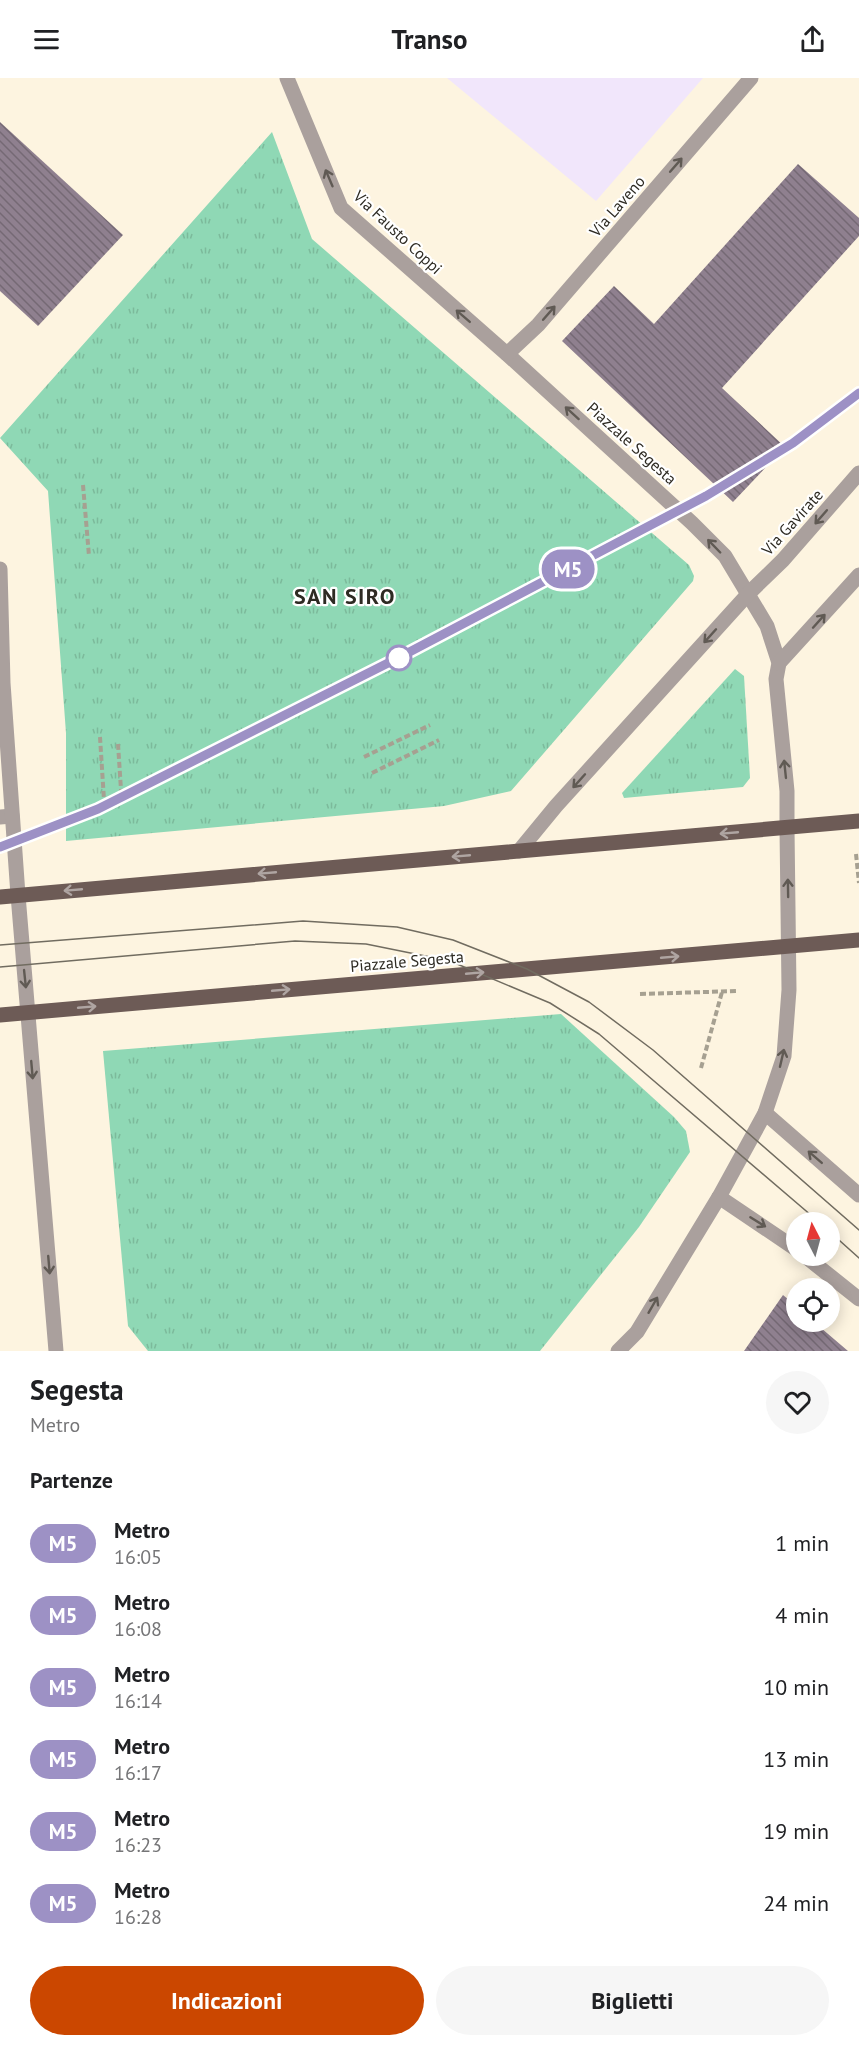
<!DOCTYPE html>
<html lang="it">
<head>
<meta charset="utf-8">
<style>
	:root { --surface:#fff; --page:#f6f6f6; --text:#202124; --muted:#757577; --accent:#cb4700 }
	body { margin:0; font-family:"PT Sans",sans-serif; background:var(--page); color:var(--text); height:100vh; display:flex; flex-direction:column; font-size:22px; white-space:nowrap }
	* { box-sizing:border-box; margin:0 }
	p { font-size:20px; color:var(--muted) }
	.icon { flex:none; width:33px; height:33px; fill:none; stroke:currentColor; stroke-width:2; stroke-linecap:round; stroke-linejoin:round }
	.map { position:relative; height:1273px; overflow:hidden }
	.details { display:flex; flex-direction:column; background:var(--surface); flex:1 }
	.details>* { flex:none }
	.badge { padding:0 12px; border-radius:20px; font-size:21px; line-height:39px }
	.needle { width:39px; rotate:354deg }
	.fabs { position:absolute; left:786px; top:1134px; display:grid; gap:12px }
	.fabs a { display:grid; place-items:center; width:54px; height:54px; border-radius:50%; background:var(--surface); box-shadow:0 3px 15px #0003; font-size:30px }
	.map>.badge { position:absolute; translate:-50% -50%; box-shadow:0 0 0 3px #fff }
	h2 { padding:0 30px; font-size:22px; line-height:54px }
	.round { display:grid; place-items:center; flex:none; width:63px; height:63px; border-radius:32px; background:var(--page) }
	.head { display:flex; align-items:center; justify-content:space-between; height:102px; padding:0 30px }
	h1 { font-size:28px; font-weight:700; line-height:45px }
	.action { display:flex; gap:12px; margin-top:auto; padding:12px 30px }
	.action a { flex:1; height:69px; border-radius:36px; background:var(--accent); color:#fff; font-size:24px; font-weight:700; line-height:69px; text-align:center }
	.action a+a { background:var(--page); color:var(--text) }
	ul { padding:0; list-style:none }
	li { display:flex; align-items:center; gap:18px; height:72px; padding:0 30px }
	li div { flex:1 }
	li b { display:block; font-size:22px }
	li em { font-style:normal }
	li .badge { min-width:66px; font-weight:700; text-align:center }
	header { display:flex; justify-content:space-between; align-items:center; height:78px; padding:0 30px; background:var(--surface); font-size:27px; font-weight:700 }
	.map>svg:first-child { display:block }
	.education { fill:#f1e6fb }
	.grass { fill:url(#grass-tufts) }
	.building { fill:url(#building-back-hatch) }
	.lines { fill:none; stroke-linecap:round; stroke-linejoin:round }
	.path { stroke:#a6a091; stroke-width:4; stroke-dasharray:6 3; stroke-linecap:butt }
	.service { stroke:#aaa09d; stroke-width:15 }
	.minor { stroke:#aaa09d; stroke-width:15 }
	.tertiary { stroke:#aaa09d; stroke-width:15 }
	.primary { stroke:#6d5b56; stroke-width:15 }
	.tram { stroke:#716c60; stroke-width:1.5 }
	.oneway { stroke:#605a54 }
	.oneway2 { stroke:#afa5a2 }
	.line-casing { stroke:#fff; stroke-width:14 }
	.line { stroke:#9d91c5; stroke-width:9 }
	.stop-dot { fill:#fff; stroke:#9d91c5; stroke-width:3 }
	.labels { text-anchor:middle; stroke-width:4.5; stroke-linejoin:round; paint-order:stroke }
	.street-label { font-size:16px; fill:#2e2b23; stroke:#fff }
	.district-label { font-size:22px; font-weight:bold; letter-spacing:1.5px; fill:#2e2b23; stroke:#fff }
</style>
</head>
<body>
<header><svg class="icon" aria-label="menu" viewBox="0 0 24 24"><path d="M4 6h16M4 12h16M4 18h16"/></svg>Transo<svg class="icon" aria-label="share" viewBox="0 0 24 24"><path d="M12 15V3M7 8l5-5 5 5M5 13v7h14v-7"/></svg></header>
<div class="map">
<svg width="859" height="1273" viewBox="0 0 859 1273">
	<defs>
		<pattern id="grass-tufts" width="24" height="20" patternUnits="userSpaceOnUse" patternTransform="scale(1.5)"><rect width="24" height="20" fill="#8fd8b5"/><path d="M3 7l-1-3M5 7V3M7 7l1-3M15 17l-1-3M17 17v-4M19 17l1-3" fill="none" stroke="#7cba9b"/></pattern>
		<pattern id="building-back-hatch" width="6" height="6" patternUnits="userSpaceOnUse" patternTransform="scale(1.5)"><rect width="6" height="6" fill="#8f808f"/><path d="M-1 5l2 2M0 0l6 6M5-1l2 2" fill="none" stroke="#756974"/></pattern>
	</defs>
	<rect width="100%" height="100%" fill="#fdf4e0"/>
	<!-- education -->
	<path class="education" d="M 447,0 L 703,0 L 596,123 Z"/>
	<!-- grass -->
	<g class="grass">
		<path d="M 272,54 L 312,161 L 689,487 L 694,498 L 693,503 L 511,713 L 444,728 L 66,763 L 66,655 L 48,413 L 0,360 Z"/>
		<path d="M 735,591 L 744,598 L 750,700 L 743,709 L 624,720 L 622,715 Z"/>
		<path d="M 561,936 L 674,1039 L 686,1053 L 690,1074 L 639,1149 L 540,1273 L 148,1273 L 128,1248 L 103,973 Z"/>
	</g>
	<!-- building -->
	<g class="building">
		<path d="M 0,44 L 123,157 L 38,248 L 0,213 Z"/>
		<path d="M 798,86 L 859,140 L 859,158 L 722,310 L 785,369 L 733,424 L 562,263 L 614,208 L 654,246 Z"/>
		<path d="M 783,1217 L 796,1228 L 796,1244 L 814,1244 L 848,1273 L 744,1273 Z"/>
	</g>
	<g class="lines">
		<!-- path -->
		<g class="path">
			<path d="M 83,407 L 89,478"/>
			<path d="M 100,659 L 104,722"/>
			<path d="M 118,666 L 122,727"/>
			<path d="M 364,679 L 430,647"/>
			<path d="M 372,695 L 439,662"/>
			<path d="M 856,776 L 859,805"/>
			<path d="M 640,916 L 738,913"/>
			<path d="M 701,990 L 722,914"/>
		</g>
		<!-- service -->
		<path class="service" d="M 0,739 L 12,738"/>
		<!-- minor -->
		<g class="minor">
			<path d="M 287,0 L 341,130 L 507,276 L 692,445 L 725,478 L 767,548 L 779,585 L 776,601 L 787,713 L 787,750"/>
			<path d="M 507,276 L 538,247 L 751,0"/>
			<path d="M 0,491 L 3,605 L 18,817"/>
			<path d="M 779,585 L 859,497"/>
			<path d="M 519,773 L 556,728 L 749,515 L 783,482 L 859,395"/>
			<path d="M 765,1035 L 859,1117"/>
			<path d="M 719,1119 L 796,1171"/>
			<path d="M 805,1178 L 859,1221"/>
		</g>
		<!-- tertiary -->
		<g class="tertiary">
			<path d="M 18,817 L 56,1273"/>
			<path d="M 618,1273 L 637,1254 L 719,1119 L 765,1035 L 784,978 L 789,912 L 787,750"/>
		</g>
		<!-- primary -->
		<g class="primary">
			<path d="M 0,819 L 859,743"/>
			<path d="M 0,937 L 859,862"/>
		</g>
		<!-- tram -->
		<g class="tram">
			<path d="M 0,867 L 303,843 L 397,849 L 453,862 L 527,891 L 589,924 L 653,972 L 859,1152"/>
			<path d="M 0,889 L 295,863 L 366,866 L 450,883 L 550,925 L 599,956 L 819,1144"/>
			<path d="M 830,1154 L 859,1180"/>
		</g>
	</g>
	<!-- one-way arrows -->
	<defs><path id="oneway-shaft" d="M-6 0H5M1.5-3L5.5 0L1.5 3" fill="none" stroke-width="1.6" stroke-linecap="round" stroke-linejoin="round" transform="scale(1.5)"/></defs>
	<g class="oneway">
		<use href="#oneway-shaft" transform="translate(676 87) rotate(-49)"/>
		<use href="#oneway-shaft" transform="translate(329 100) rotate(-113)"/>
		<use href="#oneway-shaft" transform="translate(549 235) rotate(-49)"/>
		<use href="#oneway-shaft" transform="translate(463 238) rotate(-139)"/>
		<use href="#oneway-shaft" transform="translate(572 335) rotate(-138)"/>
		<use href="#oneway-shaft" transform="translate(821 439) rotate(131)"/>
		<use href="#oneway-shaft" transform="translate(714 468) rotate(-134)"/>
		<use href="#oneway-shaft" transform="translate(819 543) rotate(-48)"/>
		<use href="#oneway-shaft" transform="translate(710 558) rotate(132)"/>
		<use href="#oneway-shaft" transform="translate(785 691) rotate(-96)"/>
		<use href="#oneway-shaft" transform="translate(579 703) rotate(132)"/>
		<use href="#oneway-shaft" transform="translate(788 810) rotate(-91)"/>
		<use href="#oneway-shaft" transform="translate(25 901) rotate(84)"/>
		<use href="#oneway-shaft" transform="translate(782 980) rotate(-77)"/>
		<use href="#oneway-shaft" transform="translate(32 992) rotate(85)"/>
		<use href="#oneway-shaft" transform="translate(815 1079) rotate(-139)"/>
		<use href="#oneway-shaft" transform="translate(758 1144) rotate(32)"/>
		<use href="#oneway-shaft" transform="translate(49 1187) rotate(85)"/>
		<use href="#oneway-shaft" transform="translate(653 1227) rotate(-60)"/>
	</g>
	<g class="oneway2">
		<use href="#oneway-shaft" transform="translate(729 755) rotate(175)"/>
		<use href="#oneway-shaft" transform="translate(461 778) rotate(175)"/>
		<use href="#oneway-shaft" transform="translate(267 795) rotate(175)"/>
		<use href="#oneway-shaft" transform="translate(73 812) rotate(175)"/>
		<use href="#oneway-shaft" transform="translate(670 879) rotate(-5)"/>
		<use href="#oneway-shaft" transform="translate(475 895) rotate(-5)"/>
		<use href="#oneway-shaft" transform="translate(281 912) rotate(-5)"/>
		<use href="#oneway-shaft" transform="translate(87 929) rotate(-5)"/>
	</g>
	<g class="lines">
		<!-- line casing -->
		<g class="line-casing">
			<path id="line" d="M 0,769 L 98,731 L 398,580 L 706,418 L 793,365 L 859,315"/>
		</g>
		<!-- line -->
		<use href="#line" class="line"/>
	</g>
	<!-- markers -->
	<circle class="stop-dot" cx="399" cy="580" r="12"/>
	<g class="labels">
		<!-- street labels -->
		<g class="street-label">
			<text transform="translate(617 128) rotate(-49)" y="6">Via Laveno</text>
			<text transform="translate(398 154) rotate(43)" y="6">Via Fausto Coppi</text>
			<text transform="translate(632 365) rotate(42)" y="6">Piazzale Segesta</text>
			<text transform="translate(792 444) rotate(-48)" y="6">Via Gavirate</text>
			<text transform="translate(407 883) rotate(-5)" y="6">Piazzale Segesta</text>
		</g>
		<!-- district labels -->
		<g class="district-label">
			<text x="345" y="526">SAN SIRO</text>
		</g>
	</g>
</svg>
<div class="fabs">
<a><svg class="needle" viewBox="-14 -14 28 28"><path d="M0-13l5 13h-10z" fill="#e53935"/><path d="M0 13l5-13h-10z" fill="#757577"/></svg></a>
<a><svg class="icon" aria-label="locate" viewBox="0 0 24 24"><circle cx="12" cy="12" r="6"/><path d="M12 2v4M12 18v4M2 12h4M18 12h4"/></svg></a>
</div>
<b class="badge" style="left:568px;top:491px;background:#9d91c5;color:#fff">M5</b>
</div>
<section class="details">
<div class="head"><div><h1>Segesta</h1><p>Metro</p></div><a class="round"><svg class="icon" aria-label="heart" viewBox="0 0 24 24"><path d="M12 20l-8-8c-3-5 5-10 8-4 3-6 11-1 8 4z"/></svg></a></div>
<h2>Partenze</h2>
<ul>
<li><span class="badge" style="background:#9d91c5;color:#fff">M5</span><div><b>Metro</b><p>16:05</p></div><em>1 min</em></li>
<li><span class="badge" style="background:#9d91c5;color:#fff">M5</span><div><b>Metro</b><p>16:08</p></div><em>4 min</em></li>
<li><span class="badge" style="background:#9d91c5;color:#fff">M5</span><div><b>Metro</b><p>16:14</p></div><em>10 min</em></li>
<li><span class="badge" style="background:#9d91c5;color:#fff">M5</span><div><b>Metro</b><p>16:17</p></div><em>13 min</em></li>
<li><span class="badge" style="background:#9d91c5;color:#fff">M5</span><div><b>Metro</b><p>16:23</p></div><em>19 min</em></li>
<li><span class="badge" style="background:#9d91c5;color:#fff">M5</span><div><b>Metro</b><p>16:28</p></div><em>24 min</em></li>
</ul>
<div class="action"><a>Indicazioni</a><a>Biglietti</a></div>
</section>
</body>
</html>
